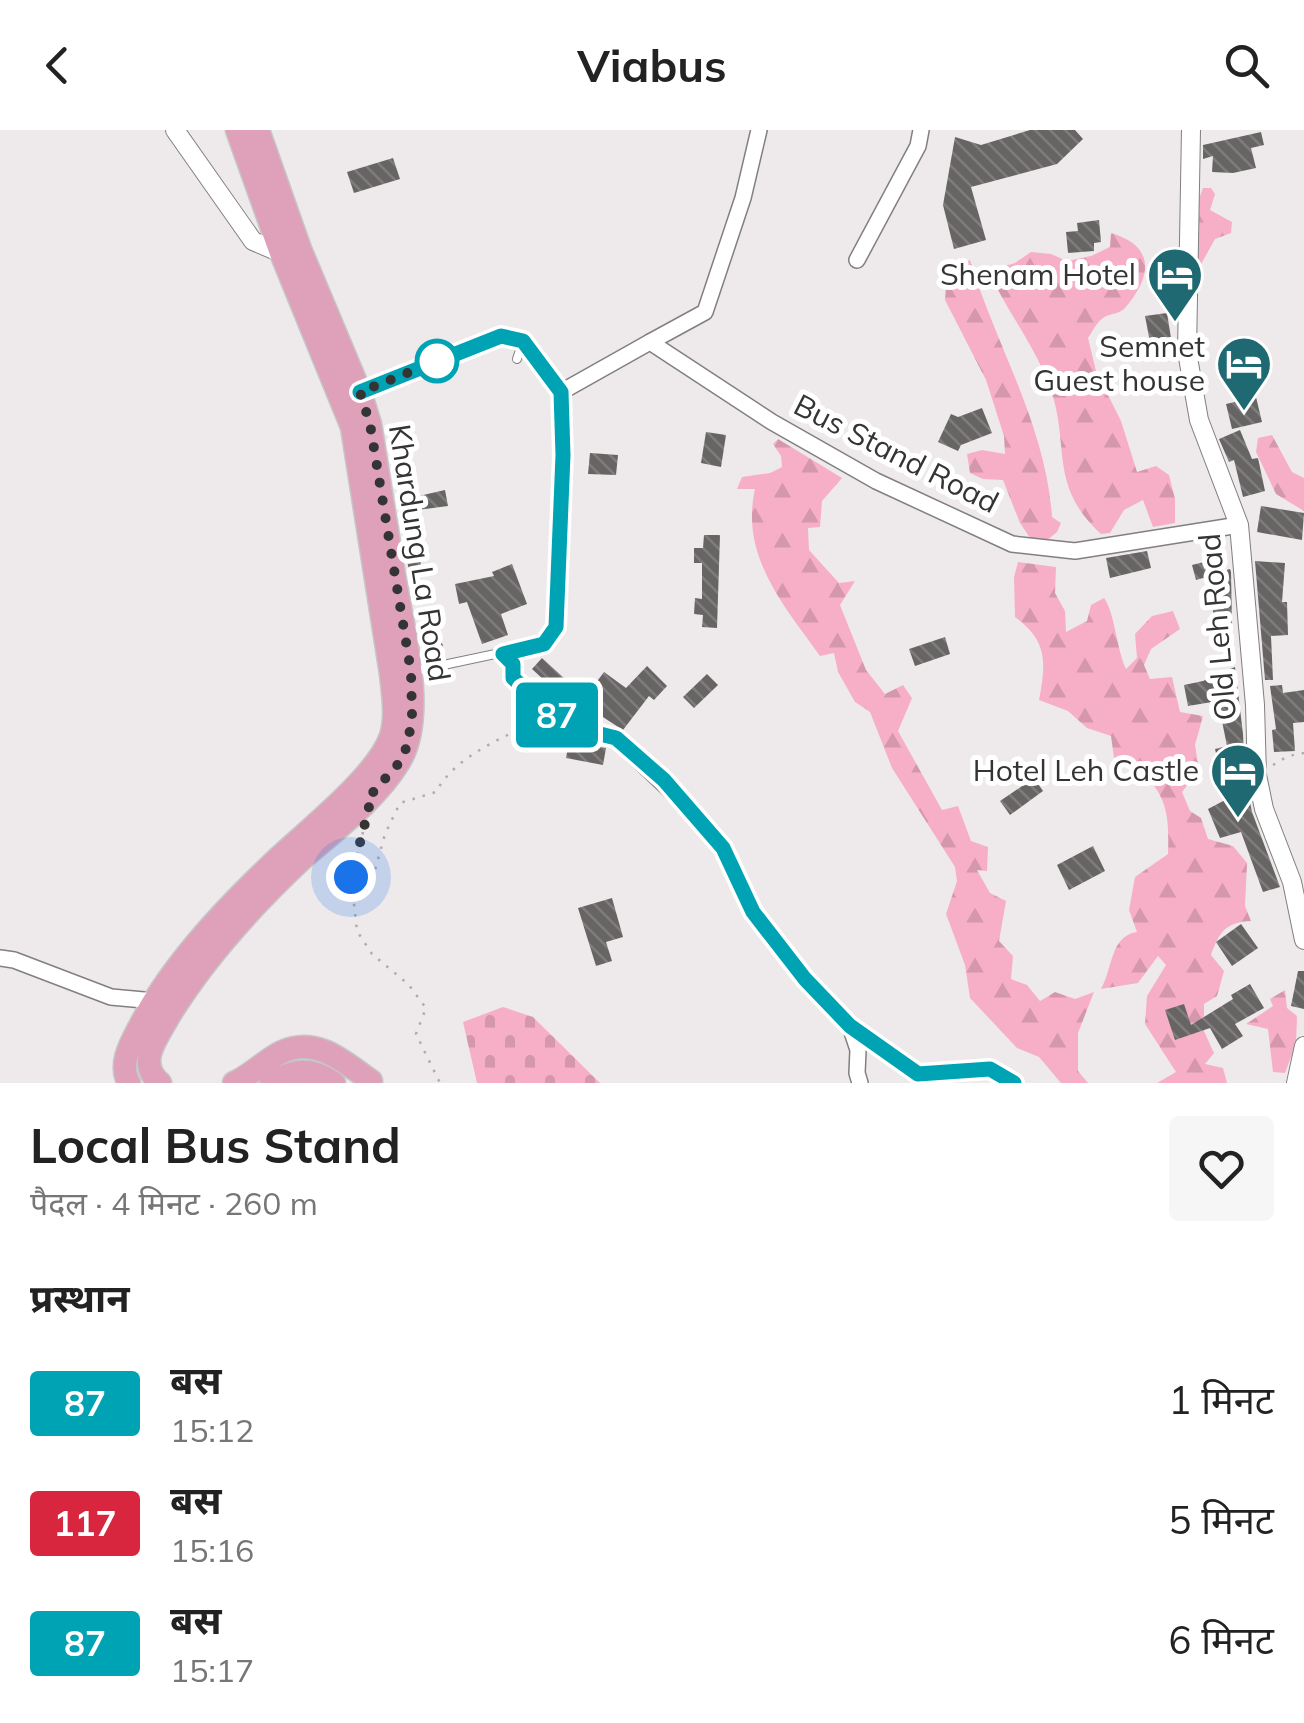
<!DOCTYPE html>
<html lang="hi">
<head>
<meta charset="utf-8">
<style>
	:root { --surface:#fff; --page:#f6f6f6; --text:#222; --muted:#767676 }
	body { margin:0; font-family:Mulish,"Noto Sans Devanagari",sans-serif; background:var(--page); color:var(--text); height:100vh; display:flex; flex-direction:column; font-size:38px; white-space:nowrap }
	* { box-sizing:border-box; margin:0 }
	p { font-size:32px; color:var(--muted) }
	.icon { flex:none; width:55px; height:55px; fill:none; stroke:currentColor; stroke-width:2; stroke-linecap:round; stroke-linejoin:round }
	.map { position:relative; height:953px; overflow:hidden }
	.details { display:flex; flex-direction:column; background:var(--surface); flex:1 }
	.details>* { flex:none }
	.badge { padding:0 20px; border-radius:8px; font-size:35px; line-height:65px }
	.you { position:absolute; width:50px; height:50px; margin:-25px; border:8px solid #fff; border-radius:50%; background:#1a73e8; box-shadow:0 0 0 15px #1a73e833 }
	.map>.badge { position:absolute; translate:-50% -50%; box-shadow:0 0 0 5px #fff }
	h2 { padding:0 30px; font-size:38px; line-height:90px }
	.round { display:grid; place-items:center; flex:none; width:105px; height:105px; border-radius:10px; background:var(--page) }
	.headline { display:flex; align-items:center; justify-content:space-between; height:170px; padding:0 30px }
	h1 { font-size:48px; font-weight:700; line-height:75px }
	ul { padding:0; list-style:none }
	li { display:flex; align-items:center; gap:30px; height:120px; padding:0 30px }
	li div { flex:1 }
	li b { display:block; font-size:38px }
	li em { font-style:normal }
	li .badge { min-width:110px; font-weight:700; text-align:center }
	header { display:flex; justify-content:space-between; align-items:center; height:130px; padding:0 30px; background:var(--surface); font-size:45px; font-weight:700 }
	.map>svg:first-child { display:block }
	.forest { fill:url(#forest-firs) }
	.cemetery { fill:url(#cemetery-stones) }
	.building { fill:url(#building-back-hatch) }
	.lines { fill:none; stroke-linecap:round; stroke-linejoin:round }
	.service-casing { stroke:#827f7f; stroke-width:10 }
	.minor-casing { stroke:#827f7f; stroke-width:18 }
	.tertiary-casing { stroke:#827f7f; stroke-width:20 }
	.primary-casing { stroke:#c6c6c6; stroke-width:25 }
	.path { stroke:#afacad; stroke-width:2.5; stroke-dasharray:2.5 8; stroke-linecap:butt }
	.service { stroke:#fff; stroke-width:8 }
	.minor { stroke:#fff; stroke-width:15 }
	.tertiary { stroke:#fff; stroke-width:18 }
	.primary { stroke:#dfa1b9; stroke-width:22 }
	.line-casing { stroke:#fff; stroke-width:22 }
	.line { stroke:#00a3b4; stroke-width:15 }
	.walk { stroke:#353434; stroke-width:10; stroke-dasharray:0 18 }
	.stop-dot { fill:#fff; stroke:#00a3b4; stroke-width:5 }
	.labels { text-anchor:middle; stroke-width:10; stroke-linejoin:round; paint-order:stroke }
	.poi-label { font-size:30px; fill:#353434; stroke:#fff; text-anchor:end }
	.street-label { font-size:30px; fill:#353434; stroke:#fff }
</style>
</head>
<body>
<header><svg class="icon" aria-label="back" viewBox="0 0 24 24"><path d="M15 5l-7 7 7 7"/></svg>Viabus<svg class="icon" aria-label="search" viewBox="0 0 24 24"><circle cx="10" cy="10" r="6"/><path d="M15 15l6 6"/></svg></header>
<div class="map">
<svg width="1304" height="953" viewBox="0 0 1304 953">
	<defs>
		<pattern id="forest-firs" width="22" height="20" patternUnits="userSpaceOnUse" patternTransform="scale(2.5)"><rect width="22" height="20" fill="#f7afc7"/><path d="M5 1l3.5 6h-7zM16 11l3.5 6h-7z" fill="#d497ac"/></pattern>
		<pattern id="cemetery-stones" width="16" height="16" patternUnits="userSpaceOnUse" patternTransform="scale(2.5)"><rect width="16" height="16" fill="#f7afc7"/><path d="M2 7V4a2 2 0 0 1 4 0v3zM10 15v-3a2 2 0 0 1 4 0v3z" fill="#d497ac"/></pattern>
		<pattern id="building-back-hatch" width="6" height="6" patternUnits="userSpaceOnUse" patternTransform="scale(2.5)"><rect width="6" height="6" fill="#676464"/><path d="M-1 5l2 2M0 0l6 6M5-1l2 2" fill="none" stroke="#7e7c7c"/></pattern>
	</defs>
	<rect width="100%" height="100%" fill="#eeeaeb"/>
	<!-- forest -->
	<g class="forest">
		<path d="M 1203,58 L 1211,58 L 1215,64 L 1210,80 L 1232,92 L 1231,103 L 1215,109 L 1199,138 L 1192,141 L 1194,82 Z"/>
		<path d="M 1111,103 C 1156,116 1152,147 1125,178 C 1118,185 1110,183 1103,188 C 1097,192 1092,202 1088,208 L 1096,241 L 1121,291 L 1137,342 L 1156,336 L 1169,345 L 1175,369 L 1175,393 L 1153,397 L 1143,370 L 1124,380 L 1110,403 L 1101,404 C 1045,353 1073,311 1047,250 C 1032,211 1005,179 989,141 L 1015,133 L 1031,122 L 1051,124 L 1067,131 L 1091,126 L 1110,117 Z"/>
		<path d="M 970,130 C 996,216 1046,295 1052,387 L 1061,393 L 1057,402 L 1046,411 L 1030,408 L 1020,393 L 1003,350 L 983,349 L 970,343 L 967,324 L 982,320 L 1005,324 L 1004,306 L 986,250 L 945,170 L 947,142 Z"/>
		<path d="M 1272,305 L 1292,342 L 1304,348 L 1304,381 L 1276,364 L 1256,322 L 1258,308 Z"/>
		<path d="M 778,309 L 842,348 L 822,371 L 820,397 L 808,398 L 809,420 L 839,453 L 855,451 L 840,475 L 866,540 L 885,564 L 903,555 L 912,568 L 898,601 L 942,680 L 958,676 L 971,711 L 988,717 L 987,741 L 977,740 L 990,763 L 1006,771 L 999,811 L 1013,826 L 1011,849 L 1027,855 L 1040,871 L 1055,862 L 1075,869 L 1094,862 L 1078,903 L 1078,941 L 1088,953 L 1061,953 L 1039,927 L 1017,918 L 970,868 L 965,835 L 946,784 L 957,751 L 955,737 L 892,638 L 870,582 L 855,572 L 838,542 L 834,523 L 820,526 C 783,474 740,426 755,359 L 737,359 L 742,347 L 770,343 L 782,337 L 781,326 L 773,314 Z"/>
		<path d="M 1018,432 L 1056,437 L 1055,463 L 1065,481 L 1066,502 L 1087,491 L 1091,475 L 1104,468 C 1115,483 1116,517 1126,539 L 1137,528 L 1135,504 L 1152,486 L 1173,481 L 1180,499 L 1151,519 L 1144,535 L 1150,549 L 1172,547 L 1180,582 L 1203,586 L 1195,615 L 1199,640 L 1182,662 L 1190,681 L 1201,688 L 1208,709 L 1233,716 L 1247,733 L 1245,776 L 1251,791 C 1226,792 1219,802 1211,825 L 1224,841 L 1217,866 L 1204,874 L 1204,901 L 1214,923 L 1205,934 L 1223,938 L 1227,953 L 1157,953 L 1176,942 L 1145,894 L 1147,866 L 1166,835 L 1158,826 L 1138,853 L 1101,859 C 1113,838 1110,806 1137,802 L 1129,780 L 1135,747 L 1168,724 C 1169,692 1169,667 1143,644 L 1147,635 L 1132,641 L 1114,628 L 1111,606 L 1087,598 L 1068,581 L 1039,570 C 1046,533 1048,511 1015,487 L 1014,447 Z"/>
		<path d="M 1285,860 L 1287,878 L 1297,886 L 1296,914 L 1285,943 L 1273,942 L 1268,899 L 1246,894 L 1273,876 L 1270,869 Z"/>
	</g>
	<!-- cemetery -->
	<path class="cemetery" d="M 503,877 L 533,887 L 600,953 L 477,953 L 463,892 Z"/>
	<!-- building -->
	<g class="building">
		<path d="M 1030,0 L 1075,0 L 1083,9 L 1057,34 L 971,57 L 986,110 L 954,119 L 943,75 L 955,7 L 981,15 Z"/>
		<path d="M 1261,2 L 1264,15 L 1251,18 L 1256,38 L 1233,43 L 1212,42 L 1213,26 L 1203,29 L 1203,15 Z"/>
		<path d="M 393,28 L 400,49 L 354,63 L 347,42 Z"/>
		<path d="M 1099,90 L 1101,112 L 1094,113 L 1094,121 L 1068,123 L 1066,102 L 1078,101 L 1077,93 Z"/>
		<path d="M 1167,183 L 1171,208 L 1150,212 L 1145,186 Z"/>
		<path d="M 1256,267 L 1262,292 L 1232,299 L 1226,274 Z"/>
		<path d="M 982,278 L 992,303 L 961,315 L 958,321 L 938,312 L 951,284 L 958,287 Z"/>
		<path d="M 1240,300 L 1252,329 L 1258,328 L 1265,361 L 1243,367 L 1234,330 L 1229,332 L 1219,309 Z"/>
		<path d="M 706,302 L 726,305 L 721,337 L 701,333 Z"/>
		<path d="M 590,323 L 618,325 L 616,345 L 588,344 Z"/>
		<path d="M 445,360 L 448,376 L 410,381 L 423,445 L 410,447 L 397,371 Z"/>
		<path d="M 1261,376 L 1304,383 L 1302,410 L 1257,402 Z"/>
		<path d="M 704,405 L 720,405 L 717,498 L 702,497 L 703,485 L 694,484 L 695,468 L 702,469 L 702,433 L 694,433 L 694,418 L 703,418 Z"/>
		<path d="M 1147,421 L 1151,438 L 1110,448 L 1106,428 Z"/>
		<path d="M 1220,428 L 1223,441 L 1230,439 L 1231,442 L 1232,498 L 1214,499 L 1213,480 L 1224,479 L 1219,460 L 1203,448 L 1196,450 L 1192,435 Z"/>
		<path d="M 1255,431 L 1285,433 L 1282,472 L 1287,472 L 1288,505 L 1271,506 L 1273,550 L 1265,550 Z"/>
		<path d="M 512,434 L 527,474 L 501,484 L 508,505 L 482,514 L 467,472 L 459,474 L 455,454 L 494,446 L 492,442 Z"/>
		<path d="M 433,488 L 443,516 L 423,524 L 418,493 Z"/>
		<path d="M 945,507 L 950,524 L 915,536 L 909,519 Z"/>
		<path d="M 542,528 L 578,561 L 568,572 L 532,539 Z"/>
		<path d="M 647,536 L 667,556 L 654,570 L 649,566 L 623,600 L 581,573 L 604,542 L 626,558 Z"/>
		<path d="M 1235,537 L 1243,604 L 1245,647 L 1252,682 L 1280,757 L 1263,762 L 1241,702 L 1220,708 L 1208,679 L 1227,669 L 1215,619 L 1227,616 L 1218,571 L 1188,576 L 1184,555 L 1203,551 Z"/>
		<path d="M 707,544 L 718,555 L 694,578 L 683,567 Z"/>
		<path d="M 1282,555 L 1283,563 L 1304,560 L 1304,592 L 1293,593 L 1295,621 L 1274,622 L 1272,600 L 1276,599 L 1270,556 Z"/>
		<path d="M 569,612 L 606,618 L 603,635 L 566,628 Z"/>
		<path d="M 1034,648 L 1043,661 L 1010,685 L 1000,671 Z"/>
		<path d="M 1093,716 L 1105,741 L 1069,760 L 1057,735 Z"/>
		<path d="M 612,768 L 623,807 L 606,812 L 612,831 L 596,836 L 578,778 Z"/>
		<path d="M 1241,794 L 1258,818 L 1232,836 L 1216,812 Z"/>
		<path d="M 1298,841 L 1304,841 L 1304,879 L 1291,876 Z"/>
		<path d="M 1250,854 L 1264,878 L 1235,894 L 1243,906 L 1222,919 L 1210,898 L 1175,910 L 1165,880 L 1184,874 L 1191,895 L 1233,869 L 1231,865 Z"/>
	</g>
	<g class="lines">
		<!-- service casing -->
		<g class="service-casing">
			<g id="service">
				<path d="M 517,229 L 523,211"/>
				<path d="M 364,260 L 501,206 L 523,211 L 561,262 L 563,325 L 555,497 L 543,514 L 415,541"/>
			</g>
		</g>
		<!-- minor casing -->
		<g class="minor-casing">
			<g id="minor">
				<path d="M 857,130 L 918,16 L 921,0"/>
				<path d="M 650,212 L 705,182 L 743,68 L 759,0"/>
				<path d="M 561,262 L 650,212 L 772,292 L 876,351 L 1012,414 L 1075,421 L 1239,395"/>
				<path d="M 503,523 L 513,534 L 513,548 L 552,583 L 580,599 L 615,608 L 690,679 L 723,718 L 753,782 L 805,849 L 850,896 L 858,920 L 857,943 L 860,953"/>
				<path d="M 0,828 L 14,830 L 111,867 L 155,871"/>
				<path d="M 850,896 L 918,944 L 989,939 L 1014,953"/>
			</g>
		</g>
		<!-- tertiary casing -->
		<g class="tertiary-casing">
			<g id="tertiary">
				<path d="M 175,0 L 253,111 L 281,123"/>
				<path d="M 1191,0 L 1187,222 L 1199,290 L 1239,395 L 1255,575 L 1257,645 L 1264,679 L 1292,752 L 1304,810"/>
				<path d="M 1296,953 L 1304,916"/>
			</g>
		</g>
		<!-- primary casing -->
		<g class="primary-casing">
			<g id="primary">
				<path d="M 129,953 C 118,935 131,913 140,896 C 171,836 222,782 271,735 C 304,703 377,647 391,606 C 397,586 393,564 391,544 L 352,297 L 281,123 L 237,0"/>
				<path d="M 160,953 C 136,933 157,908 169,886 C 205,827 252,776 302,729 C 335,700 376,670 399,632 C 428,585 402,496 394,445 C 386,394 378,344 370,294 L 360,262 L 300,119 L 258,0"/>
				<path d="M 234,953 C 252,945 265,930 282,922 C 317,906 344,932 371,951"/>
				<path d="M 271,953 C 294,939 311,937 334,953"/>
			</g>
		</g>
		<!-- path -->
		<g class="path">
			<path d="M 1273,635 L 1288,626 L 1304,623"/>
			<path d="M 363,702 L 351,747 L 357,801 L 372,824 L 408,854 L 426,878 L 416,904 L 440,953"/>
			<path d="M 353,748 L 372,751 L 385,704 L 400,673 L 436,662 C 455,626 503,608 538,590"/>
		</g>
		<!-- service -->
		<use href="#service" class="service"/>
		<!-- minor -->
		<use href="#minor" class="minor"/>
		<!-- tertiary -->
		<use href="#tertiary" class="tertiary"/>
		<!-- primary -->
		<use href="#primary" class="primary"/>
	</g>
	<g class="lines">
		<!-- line casing -->
		<g class="line-casing">
			<path id="line" d="M 360,262 L 501,206 L 523,211 L 561,262 L 563,325 L 556,497 L 544,514 L 503,524 L 513,534 L 513,548 L 552,583 L 580,599 L 616,608 L 664,650 L 723,718 L 753,782 L 805,849 L 850,896 L 918,944 L 990,939 L 1014,953"/>
		</g>
		<!-- line -->
		<use href="#line" class="line"/>
		<!-- walk -->
		<path class="walk" d="M 351,747 L 369,678 L 367,669 L 400,632 L 408,614 L 412,584 L 411,542 L 370,294 L 360,262 L 437,231"/>
	</g>
	<!-- icons -->
	<defs>
		<g id="hotel-pin" transform="scale(2.875)"><path d="M0 17L-7.5 6A9.5 9.5 0 1 1 7.5 6Z" fill="#1e6972" stroke="#fff"/><path d="M-6-4.5h1.5V1H6V5H4.5V3h-9V5H-6ZM-4 0a1.8 1.8 0 1 1 3.6 0ZM.5 0V-2.5h3Q6-2.5 6 0Z" fill="#fff"/></g>
	</defs>
	<g fill-rule="evenodd">
		<use href="#hotel-pin" x="1175" y="145"/>
		<use href="#hotel-pin" x="1244" y="234"/>
		<use href="#hotel-pin" x="1238" y="641"/>
	</g>
	<!-- markers -->
	<circle class="stop-dot" cx="437" cy="231" r="20"/>
	<g class="labels">
		<!-- poi labels -->
		<g class="poi-label">
			<text x="1136" y="155">Shenam Hotel</text>
			<text x="1205" y="227">Semnet<tspan x="1205" dy="34">Guest house</tspan></text>
			<text x="1199" y="651">Hotel Leh Castle</text>
		</g>
		<!-- street labels -->
		<g class="street-label">
			<text transform="translate(896 324) rotate(27)" y="10">Bus Stand Road</text>
			<text transform="translate(419 423) rotate(81)" y="10">Khardung La Road</text>
			<text transform="translate(1218 497) rotate(-95)" y="10">Old Leh Road</text>
		</g>
	</g>
</svg>
<div class="you" style="left:351px;top:747px"></div>
<b class="badge" style="left:557px;top:585px;background:#00a3b4;color:#fff">87</b>
</div>
<section class="details">
<div class="headline"><div><h1>Local Bus Stand</h1><p>पैदल · 4 मिनट · 260 m</p></div><a class="round"><svg class="icon" aria-label="heart" viewBox="0 0 24 24"><path d="M12 20l-8-8c-3-5 5-10 8-4 3-6 11-1 8 4z"/></svg></a></div>
<h2>प्रस्थान</h2>
<ul>
<li><span class="badge" style="background:#00a3b4;color:#fff">87</span><div><b>बस</b><p>15:12</p></div><em>1 मिनट</em></li>
<li><span class="badge" style="background:#d7263d;color:#fff">117</span><div><b>बस</b><p>15:16</p></div><em>5 मिनट</em></li>
<li><span class="badge" style="background:#00a3b4;color:#fff">87</span><div><b>बस</b><p>15:17</p></div><em>6 मिनट</em></li>
</ul>
</section>
</body>
</html>
